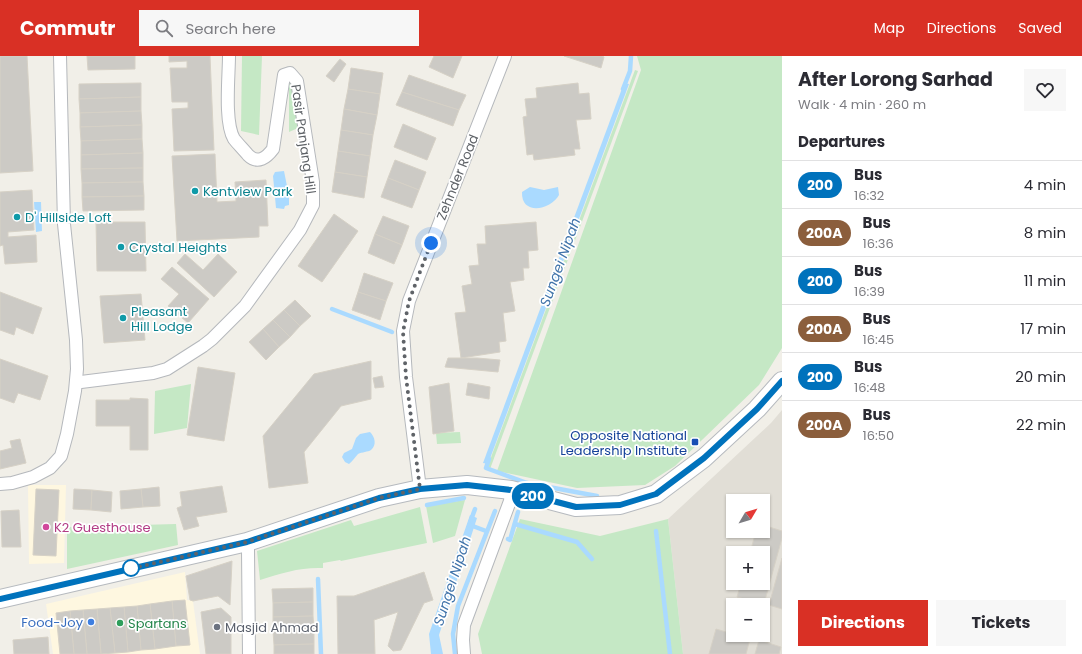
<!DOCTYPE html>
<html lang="en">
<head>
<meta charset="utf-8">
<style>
	:root { --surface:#fff; --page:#f7f7f7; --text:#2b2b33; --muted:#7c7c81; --line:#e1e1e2; --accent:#d93025 }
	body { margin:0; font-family:Poppins,sans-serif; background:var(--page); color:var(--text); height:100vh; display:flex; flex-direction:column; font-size:15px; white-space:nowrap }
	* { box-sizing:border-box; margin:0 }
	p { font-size:13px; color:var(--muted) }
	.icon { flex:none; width:22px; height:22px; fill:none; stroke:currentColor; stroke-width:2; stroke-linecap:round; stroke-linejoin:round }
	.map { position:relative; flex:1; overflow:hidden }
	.drawer { display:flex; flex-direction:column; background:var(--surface); width:300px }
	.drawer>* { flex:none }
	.badge { padding:0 8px; border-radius:13px; font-size:14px; line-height:26px }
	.needle { width:26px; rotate:52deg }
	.fabs { position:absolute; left:726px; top:438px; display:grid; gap:8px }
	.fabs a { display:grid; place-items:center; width:44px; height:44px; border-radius:0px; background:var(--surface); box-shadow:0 1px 3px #0004; font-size:20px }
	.you { position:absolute; width:20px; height:20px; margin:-10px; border:3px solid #fff; border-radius:50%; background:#1a73e8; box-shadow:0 0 0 6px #1a73e833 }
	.map>.badge { position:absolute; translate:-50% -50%; box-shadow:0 0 0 2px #fff }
	h2 { padding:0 16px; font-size:15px; line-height:36px }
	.round { display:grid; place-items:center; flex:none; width:42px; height:42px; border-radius:0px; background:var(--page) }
	.overview { display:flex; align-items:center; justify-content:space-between; height:68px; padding:0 16px }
	h1 { font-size:19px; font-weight:700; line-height:30px }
	.button { display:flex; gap:8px; margin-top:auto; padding:8px 16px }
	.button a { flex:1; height:46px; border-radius:0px; background:var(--accent); color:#fff; font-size:16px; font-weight:700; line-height:46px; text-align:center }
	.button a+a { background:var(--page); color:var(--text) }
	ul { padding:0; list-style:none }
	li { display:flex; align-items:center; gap:12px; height:48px; padding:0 16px; border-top:1px solid var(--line) }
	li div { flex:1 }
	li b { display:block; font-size:15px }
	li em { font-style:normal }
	li .badge { min-width:44px; font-weight:700; text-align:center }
	header { display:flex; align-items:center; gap:24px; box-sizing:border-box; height:56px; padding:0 20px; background:var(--accent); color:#fff }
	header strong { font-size:19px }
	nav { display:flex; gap:22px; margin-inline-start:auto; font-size:14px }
	.search { width:280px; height:36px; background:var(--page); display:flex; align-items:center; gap:10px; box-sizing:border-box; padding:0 14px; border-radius:0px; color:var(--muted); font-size:15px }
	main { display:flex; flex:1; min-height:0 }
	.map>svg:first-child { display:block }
	.commercial { fill:#fef7e0 }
	.education { fill:#e1ded6; fill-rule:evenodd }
	.green { fill:#c5e8c5 }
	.water { fill:#aadaff }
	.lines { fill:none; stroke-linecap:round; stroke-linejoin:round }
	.stream { stroke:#aadaff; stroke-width:4.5 }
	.building { fill:#cccac5; stroke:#d6d1c6 }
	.street-casing { stroke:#b5b8bc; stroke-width:14 }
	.secondary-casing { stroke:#b6babf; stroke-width:20 }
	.street { stroke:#fff; stroke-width:12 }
	.secondary { stroke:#fff; stroke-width:18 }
	.line-casing { stroke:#fff; stroke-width:9 }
	.line { stroke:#0072bc; stroke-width:6 }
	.walk { stroke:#5f6368; stroke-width:4; stroke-dasharray:0 7.2 }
	.culture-dot { fill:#0f9aa8; stroke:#fff; stroke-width:1.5 }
	.transit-dot { fill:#1a4fb4; stroke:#fff; stroke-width:1.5 }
	.hotel-dot { fill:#d1479c; stroke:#fff; stroke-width:1.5 }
	.stop-dot { fill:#fff; stroke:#0072bc; stroke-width:2 }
	.shop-dot { fill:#3f7fe0; stroke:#fff; stroke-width:1.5 }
	.leisure-dot { fill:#2e9e5b; stroke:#fff; stroke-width:1.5 }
	.worship-dot { fill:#6b7280; stroke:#fff; stroke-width:1.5 }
	.labels { text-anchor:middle; stroke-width:3.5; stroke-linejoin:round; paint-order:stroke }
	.street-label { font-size:13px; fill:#5f6368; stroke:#fff }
	.culture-label { font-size:13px; fill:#0d838f; stroke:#fff; text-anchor:start }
	.transit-label { font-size:13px; fill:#164399; stroke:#fff; text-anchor:end }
	.hotel-label { font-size:13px; fill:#b23c85; stroke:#fff; text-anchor:start }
	.shop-label { font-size:13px; fill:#366cbe; stroke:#fff; text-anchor:end }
	.leisure-label { font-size:13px; fill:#27864d; stroke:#fff; text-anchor:start }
	.worship-label { font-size:13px; fill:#5b616d; stroke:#fff; text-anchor:start }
	.water-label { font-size:14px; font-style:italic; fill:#4174aa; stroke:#fff }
</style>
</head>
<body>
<header>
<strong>Commutr</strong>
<div class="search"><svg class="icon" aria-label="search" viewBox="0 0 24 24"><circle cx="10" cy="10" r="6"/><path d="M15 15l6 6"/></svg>Search here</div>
<nav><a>Map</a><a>Directions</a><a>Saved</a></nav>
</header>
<main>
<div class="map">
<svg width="782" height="598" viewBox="0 0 782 598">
	<rect width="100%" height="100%" fill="#f1efe8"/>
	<!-- commercial -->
	<g class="commercial">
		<path d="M 28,429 L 66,429 L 64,507 L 29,508 Z"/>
		<path d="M 185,516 L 187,544 L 193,545 L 200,598 L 53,598 L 46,548 Z"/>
	</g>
	<!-- education -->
	<path class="education" d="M 782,354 L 782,598 L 683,598 L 668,463 L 771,367 ZM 733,445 L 763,445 L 763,475 L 733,475 ZM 733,497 L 763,497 L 763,527 L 733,527 ZM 733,549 L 763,549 L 763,579 L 733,579 Z"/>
	<!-- green -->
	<g class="green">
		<path d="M 242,0 L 262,0 L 259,79 L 241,75 Z"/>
		<path d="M 637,0 L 782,0 L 782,292 L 759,329 L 675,410 L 645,429 L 577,432 L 497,415 L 641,14 Z"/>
		<path d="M 635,14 L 638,15 L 490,413 L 488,413 L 487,412 Z"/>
		<path d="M 289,24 L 293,30 L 298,72 L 289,76 Z"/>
		<path d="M 191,328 L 187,372 L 154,378 L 155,335 Z"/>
		<path d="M 460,376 L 461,387 L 437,388 L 436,377 Z"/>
		<path d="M 465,444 L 455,480 L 433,487 L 426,450 Z"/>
		<path d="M 420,451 L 427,487 L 341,505 L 340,504 L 323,507 L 323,512 C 301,511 281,517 260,524 L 257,495 L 351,464 L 354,470 Z"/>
		<path d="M 520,463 L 600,480 L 668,463 L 683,598 L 482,598 L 478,578 Z"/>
		<path d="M 176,468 L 178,489 L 67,513 L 67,471 Z"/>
	</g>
	<!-- water -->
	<g class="water">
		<path d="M 624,27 L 629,28 L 488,408 L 483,407 Z"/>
		<path d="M 284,115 L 287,130 L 289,134 L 289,149 L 285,150 L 284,153 L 276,152 L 273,120 L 275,116 Z"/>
		<path d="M 530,131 L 544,134 L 558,131 L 559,139 C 551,154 521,160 522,136 Z"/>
		<path d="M 34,146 L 41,146 L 42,175 L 36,176 Z"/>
		<path d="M 370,376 C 375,381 377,389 371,394 C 368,396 362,396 358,398 C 355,401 353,405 349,408 L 345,406 L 342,401 L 344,397 L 352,393 L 356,382 L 360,378 Z"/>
		<path d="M 470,459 L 477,462 L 439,579 L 443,598 L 431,598 L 429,578 Z"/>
	</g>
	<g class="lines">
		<!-- stream -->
		<g class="stream">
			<path d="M 623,33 L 630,15 L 631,0"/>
			<path d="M 332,253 L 392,276"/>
			<path d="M 489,403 L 486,412 L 527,427"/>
			<path d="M 527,428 L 527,427 L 597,440"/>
			<path d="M 427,449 L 464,442"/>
			<path d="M 471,464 L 475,453"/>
			<path d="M 515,468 L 577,486 L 592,503"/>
			<path d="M 470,469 L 486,475"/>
			<path d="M 656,475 L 670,598"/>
			<path d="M 508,483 L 510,484 L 518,456"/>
			<path d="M 318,523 L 321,598"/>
			<path d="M 455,598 L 453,578 L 458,550 L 495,455"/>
		</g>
	</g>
	<!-- building -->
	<g class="building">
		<path d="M 0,0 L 27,0 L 33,115 L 0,117 Z"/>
		<path d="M 87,0 L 135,0 L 135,13 L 88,14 Z"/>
		<path d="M 169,0 L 210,0 L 214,94 L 174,95 L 172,53 L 188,52 L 188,46 L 172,46 L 170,12 L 187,12 L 187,5 L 169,6 Z"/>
		<path d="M 434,0 L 462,0 L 453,22 L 429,11 Z"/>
		<path d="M 564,0 L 602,0 L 604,1 L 601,12 Z"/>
		<path d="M 340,3 L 346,8 L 334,26 L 326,20 Z"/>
		<path d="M 351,12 L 383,17 L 380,38 L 348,33 Z"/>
		<path d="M 409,19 L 466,39 L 459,54 L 402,36 Z"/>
		<path d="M 141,27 L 141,41 L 79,43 L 79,28 Z"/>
		<path d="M 578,27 L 579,38 L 589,37 L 591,63 L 576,64 L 580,93 L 574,93 L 575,99 L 534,104 L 533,98 L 527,99 L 523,61 L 527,60 L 525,43 L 537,42 L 536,32 Z"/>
		<path d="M 348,33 L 380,38 L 377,59 L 344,53 Z"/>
		<path d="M 402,36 L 459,54 L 453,70 L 396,49 Z"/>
		<path d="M 141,41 L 141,55 L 80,57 L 79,43 Z"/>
		<path d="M 344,53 L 377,59 L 373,79 L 341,74 Z"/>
		<path d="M 141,55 L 142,69 L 80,71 L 80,57 Z"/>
		<path d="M 403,68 L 436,82 L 427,104 L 394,91 Z"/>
		<path d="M 142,69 L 142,83 L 81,85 L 80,71 Z"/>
		<path d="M 341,74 L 373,79 L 370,100 L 338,95 Z"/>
		<path d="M 142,83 L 143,97 L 81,99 L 81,85 Z"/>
		<path d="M 338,95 L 370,100 L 367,121 L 335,116 Z"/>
		<path d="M 143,97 L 143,112 L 81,113 L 81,99 Z"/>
		<path d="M 215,98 L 217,146 L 236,145 L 235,126 L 266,124 L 268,170 L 259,170 L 259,181 L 177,185 L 172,100 Z"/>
		<path d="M 395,104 L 426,116 L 419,134 L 388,122 Z"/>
		<path d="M 143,112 L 143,126 L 82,127 L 81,113 Z"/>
		<path d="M 335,116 L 367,121 L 364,142 L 332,136 Z"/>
		<path d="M 388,122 L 419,134 L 412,152 L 381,141 Z"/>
		<path d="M 143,126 L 144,140 L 82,141 L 82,127 Z"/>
		<path d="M 32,134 L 34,174 L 8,176 L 8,181 L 36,179 L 37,206 L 5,208 L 3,189 L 0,190 L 0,136 Z"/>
		<path d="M 144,140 L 144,154 L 83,155 L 82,141 Z"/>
		<path d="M 334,158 L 358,175 L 322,226 L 298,210 Z"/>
		<path d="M 383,160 L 409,170 L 402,189 L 375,178 Z"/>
		<path d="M 96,166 L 145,166 L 146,215 L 97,215 Z"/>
		<path d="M 536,166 L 538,194 L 528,195 L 529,212 L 523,212 L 524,224 L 510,226 L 515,255 L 503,257 L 506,285 L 499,286 L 500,296 L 461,302 L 455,257 L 466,256 L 462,230 L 472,228 L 469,210 L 479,209 L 477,188 L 486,188 L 485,170 Z"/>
		<path d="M 375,178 L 402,189 L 394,208 L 368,197 Z"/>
		<path d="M 185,198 L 203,214 L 218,198 L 237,216 L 214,241 L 177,207 Z"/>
		<path d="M 172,211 L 209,243 L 188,267 L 168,250 L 179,238 L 161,223 Z"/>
		<path d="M 364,217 L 393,227 L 386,245 L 358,236 Z"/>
		<path d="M 0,236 L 42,252 L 33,278 L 16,271 L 14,279 L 0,274 Z"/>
		<path d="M 358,236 L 386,245 L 380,264 L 352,254 Z"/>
		<path d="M 141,238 L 145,284 L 104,287 L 100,240 Z"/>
		<path d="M 295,244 L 311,260 L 300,270 L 284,254 Z"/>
		<path d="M 284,254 L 300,270 L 290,281 L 273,264 Z"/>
		<path d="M 273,264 L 290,281 L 279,291 L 263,273 Z"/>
		<path d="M 263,273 L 279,291 L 266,304 L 249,286 Z"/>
		<path d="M 448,302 L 477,302 L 500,304 L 498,316 L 445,311 Z"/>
		<path d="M 0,303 L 48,320 L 40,344 L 18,337 L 14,347 L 0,342 Z"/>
		<path d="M 371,305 L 371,343 L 341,350 L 304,396 L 308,427 L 269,432 L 263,380 L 314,318 Z"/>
		<path d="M 198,311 L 235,317 L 224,385 L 187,379 Z"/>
		<path d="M 382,320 L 384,331 L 375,332 L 373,322 Z"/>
		<path d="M 449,327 L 454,375 L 433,378 L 429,331 Z"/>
		<path d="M 468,327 L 490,331 L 489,343 L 466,339 Z"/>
		<path d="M 130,342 L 148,343 L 148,394 L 130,394 L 130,370 L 96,370 L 96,344 L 130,344 Z"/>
		<path d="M 20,383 L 26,407 L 0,413 L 0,395 L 12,392 L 10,385 Z"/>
		<path d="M 222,430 L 227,456 L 196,461 L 199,470 L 184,474 L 177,452 L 182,450 L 180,436 Z"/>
		<path d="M 159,431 L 160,450 L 143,451 L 141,433 Z"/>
		<path d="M 36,433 L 59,434 L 56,500 L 33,499 Z"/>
		<path d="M 74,433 L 92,434 L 91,454 L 73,453 Z"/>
		<path d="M 141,433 L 143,451 L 121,453 L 120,435 Z"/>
		<path d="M 92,434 L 112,436 L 111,456 L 91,454 Z"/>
		<path d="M 19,454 L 21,491 L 2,491 L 1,455 Z"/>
		<path d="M 763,469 L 782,475 L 782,482 L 764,548 L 737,541 L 741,527 L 763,527 L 763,497 L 750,497 L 756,475 L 763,475 Z"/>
		<path d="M 782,502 L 782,553 L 769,549 Z"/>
		<path d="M 232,505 L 230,549 L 218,540 L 193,545 L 190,544 L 186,520 Z"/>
		<path d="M 424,516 L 433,544 L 424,547 L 401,594 L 393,595 L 388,590 L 398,556 L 374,564 L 375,598 L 338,598 L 337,540 L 354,540 Z"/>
		<path d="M 313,532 L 313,546 L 273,547 L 272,533 Z"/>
		<path d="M 185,544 L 190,589 L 176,590 L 172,545 Z"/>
		<path d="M 172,545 L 176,590 L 155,593 L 150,548 Z"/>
		<path d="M 313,546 L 313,560 L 273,561 L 273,547 Z"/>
		<path d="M 150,548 L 155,593 L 141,594 L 137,550 Z"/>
		<path d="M 137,550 L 141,594 L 128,596 L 124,551 Z"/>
		<path d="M 124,551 L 128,596 L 115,597 L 110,552 Z"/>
		<path d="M 110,552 L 115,597 L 101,598 L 97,553 Z"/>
		<path d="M 221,552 L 231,561 L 231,598 L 206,598 L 201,556 Z"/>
		<path d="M 97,553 L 101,598 L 87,598 L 83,554 Z"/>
		<path d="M 83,554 L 87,598 L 74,598 L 70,555 Z"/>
		<path d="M 70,555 L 74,598 L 60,598 L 56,557 Z"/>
		<path d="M 313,560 L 314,574 L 273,575 L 273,561 Z"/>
		<path d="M 716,573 L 733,578 L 733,579 L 750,583 L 746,598 L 709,598 Z"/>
		<path d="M 314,574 L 314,588 L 274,589 L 273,575 Z"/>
		<path d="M 48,581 L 49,598 L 14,598 L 13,584 Z"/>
		<path d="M 759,584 L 781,591 L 779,598 L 755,598 Z"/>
		<path d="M 314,588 L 314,598 L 274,598 L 274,589 Z"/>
	</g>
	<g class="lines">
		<!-- street casing -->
		<g class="street-casing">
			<g id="street">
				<path d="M 76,326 L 81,326 L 153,317 L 167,313 L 203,290 L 212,283 L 245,250 L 300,174 L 313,149 L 313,126 L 297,25 L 290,17 L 284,19 L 273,93 C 267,101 258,109 248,99 C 244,94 238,88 234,83 C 224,66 229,20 229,0"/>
				<path d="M 0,428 L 12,427 L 33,421 L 50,412 L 61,400 L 67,378 L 75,335 L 77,313 L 76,284 L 64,168 L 60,0"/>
				<path d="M 420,433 L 406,321 L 403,275 L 409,245 L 505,0"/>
				<path d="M 247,486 L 248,494 L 249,598"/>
				<path d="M 464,598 L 463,584 L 464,569 L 510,445 L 511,434"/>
			</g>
		</g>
		<!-- secondary casing -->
		<g class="secondary-casing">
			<path id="secondary" d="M 0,543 L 247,486 L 379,442 L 420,433 L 467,429 L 511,434 L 576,451 L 620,449 L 656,438 L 704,402 L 757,353 L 782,325"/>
		</g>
		<!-- street -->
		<use href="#street" class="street"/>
		<!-- secondary -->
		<use href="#secondary" class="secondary"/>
	</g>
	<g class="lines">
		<!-- line casing -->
		<g class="line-casing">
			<path id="line" d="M 0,543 L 247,486 L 379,442 L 420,433 L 467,429 L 511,434 L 576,451 L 620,449 L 656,438 L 704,402 L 757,353 L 782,325"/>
		</g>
		<!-- line -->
		<use href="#line" class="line"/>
		<!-- walk -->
		<path class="walk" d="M 131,512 L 125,514 L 247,486 L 379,442 L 420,433 L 406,321 L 403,276 L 409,245 L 431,187"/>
	</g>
	<!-- markers -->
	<g class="culture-dot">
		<circle cx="195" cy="135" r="4"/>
		<circle cx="17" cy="161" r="4"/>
		<circle cx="121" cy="191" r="4"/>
		<circle cx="123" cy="262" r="4"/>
	</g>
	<rect class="transit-dot" x="691" y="382" width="8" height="8" rx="2"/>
	<circle class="hotel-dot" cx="46" cy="471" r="4"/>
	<circle class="stop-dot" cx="131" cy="512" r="8"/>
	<circle class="shop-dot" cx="91" cy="566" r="4"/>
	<circle class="leisure-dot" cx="120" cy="567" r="4"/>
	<circle class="worship-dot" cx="217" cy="571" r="4"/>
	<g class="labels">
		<!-- street labels -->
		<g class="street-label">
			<text transform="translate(304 83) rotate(82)" y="5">Pasir Panjang Hill</text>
			<text transform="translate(457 121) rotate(-68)" y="5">Zehnder Road</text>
		</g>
		<!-- culture labels -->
		<g class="culture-label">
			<text x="203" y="140">Kentview Park</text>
			<text x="25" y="166">D' Hillside Loft</text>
			<text x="129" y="196">Crystal Heights</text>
			<text x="131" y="260">Pleasant<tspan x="131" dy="15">Hill Lodge</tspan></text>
		</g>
		<!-- transit labels -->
		<g class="transit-label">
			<text x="687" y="384">Opposite National<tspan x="687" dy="15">Leadership Institute</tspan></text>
		</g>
		<!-- hotel labels -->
		<g class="hotel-label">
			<text x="54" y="476">K2 Guesthouse</text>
		</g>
		<!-- shop labels -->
		<g class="shop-label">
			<text x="83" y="571">Food-Joy</text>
		</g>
		<!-- leisure labels -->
		<g class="leisure-label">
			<text x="128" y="572">Spartans</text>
		</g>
		<!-- worship labels -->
		<g class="worship-label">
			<text x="225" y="576">Masjid Ahmad</text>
		</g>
		<!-- water labels -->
		<g class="water-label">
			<text transform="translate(560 206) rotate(-70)" y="5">Sungei Nipah</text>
			<text transform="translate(452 525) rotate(-72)" y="5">Sungei Nipah</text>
		</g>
	</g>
</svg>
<div class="fabs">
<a><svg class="needle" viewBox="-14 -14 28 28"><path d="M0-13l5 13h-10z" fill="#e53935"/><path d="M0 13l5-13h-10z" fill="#7c7c81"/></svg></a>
<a>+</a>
<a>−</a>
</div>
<div class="you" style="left:431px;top:187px"></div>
<b class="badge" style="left:533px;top:440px;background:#0072bc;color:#fff">200</b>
</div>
<section class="drawer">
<div class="overview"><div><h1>After Lorong Sarhad</h1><p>Walk · 4 min · 260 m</p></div><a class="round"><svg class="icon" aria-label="heart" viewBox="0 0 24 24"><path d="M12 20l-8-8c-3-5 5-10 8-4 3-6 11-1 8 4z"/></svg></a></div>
<h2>Departures</h2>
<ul>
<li><span class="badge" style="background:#0072bc;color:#fff">200</span><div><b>Bus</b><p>16:32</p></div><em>4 min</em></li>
<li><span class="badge" style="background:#8b5e3c;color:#fff">200A</span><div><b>Bus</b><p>16:36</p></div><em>8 min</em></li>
<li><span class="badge" style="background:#0072bc;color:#fff">200</span><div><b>Bus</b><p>16:39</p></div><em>11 min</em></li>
<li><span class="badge" style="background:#8b5e3c;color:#fff">200A</span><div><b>Bus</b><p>16:45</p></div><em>17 min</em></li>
<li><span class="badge" style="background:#0072bc;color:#fff">200</span><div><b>Bus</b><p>16:48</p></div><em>20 min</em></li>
<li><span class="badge" style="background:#8b5e3c;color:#fff">200A</span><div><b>Bus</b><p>16:50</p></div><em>22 min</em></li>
</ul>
<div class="button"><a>Directions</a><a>Tickets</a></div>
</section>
</main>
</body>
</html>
